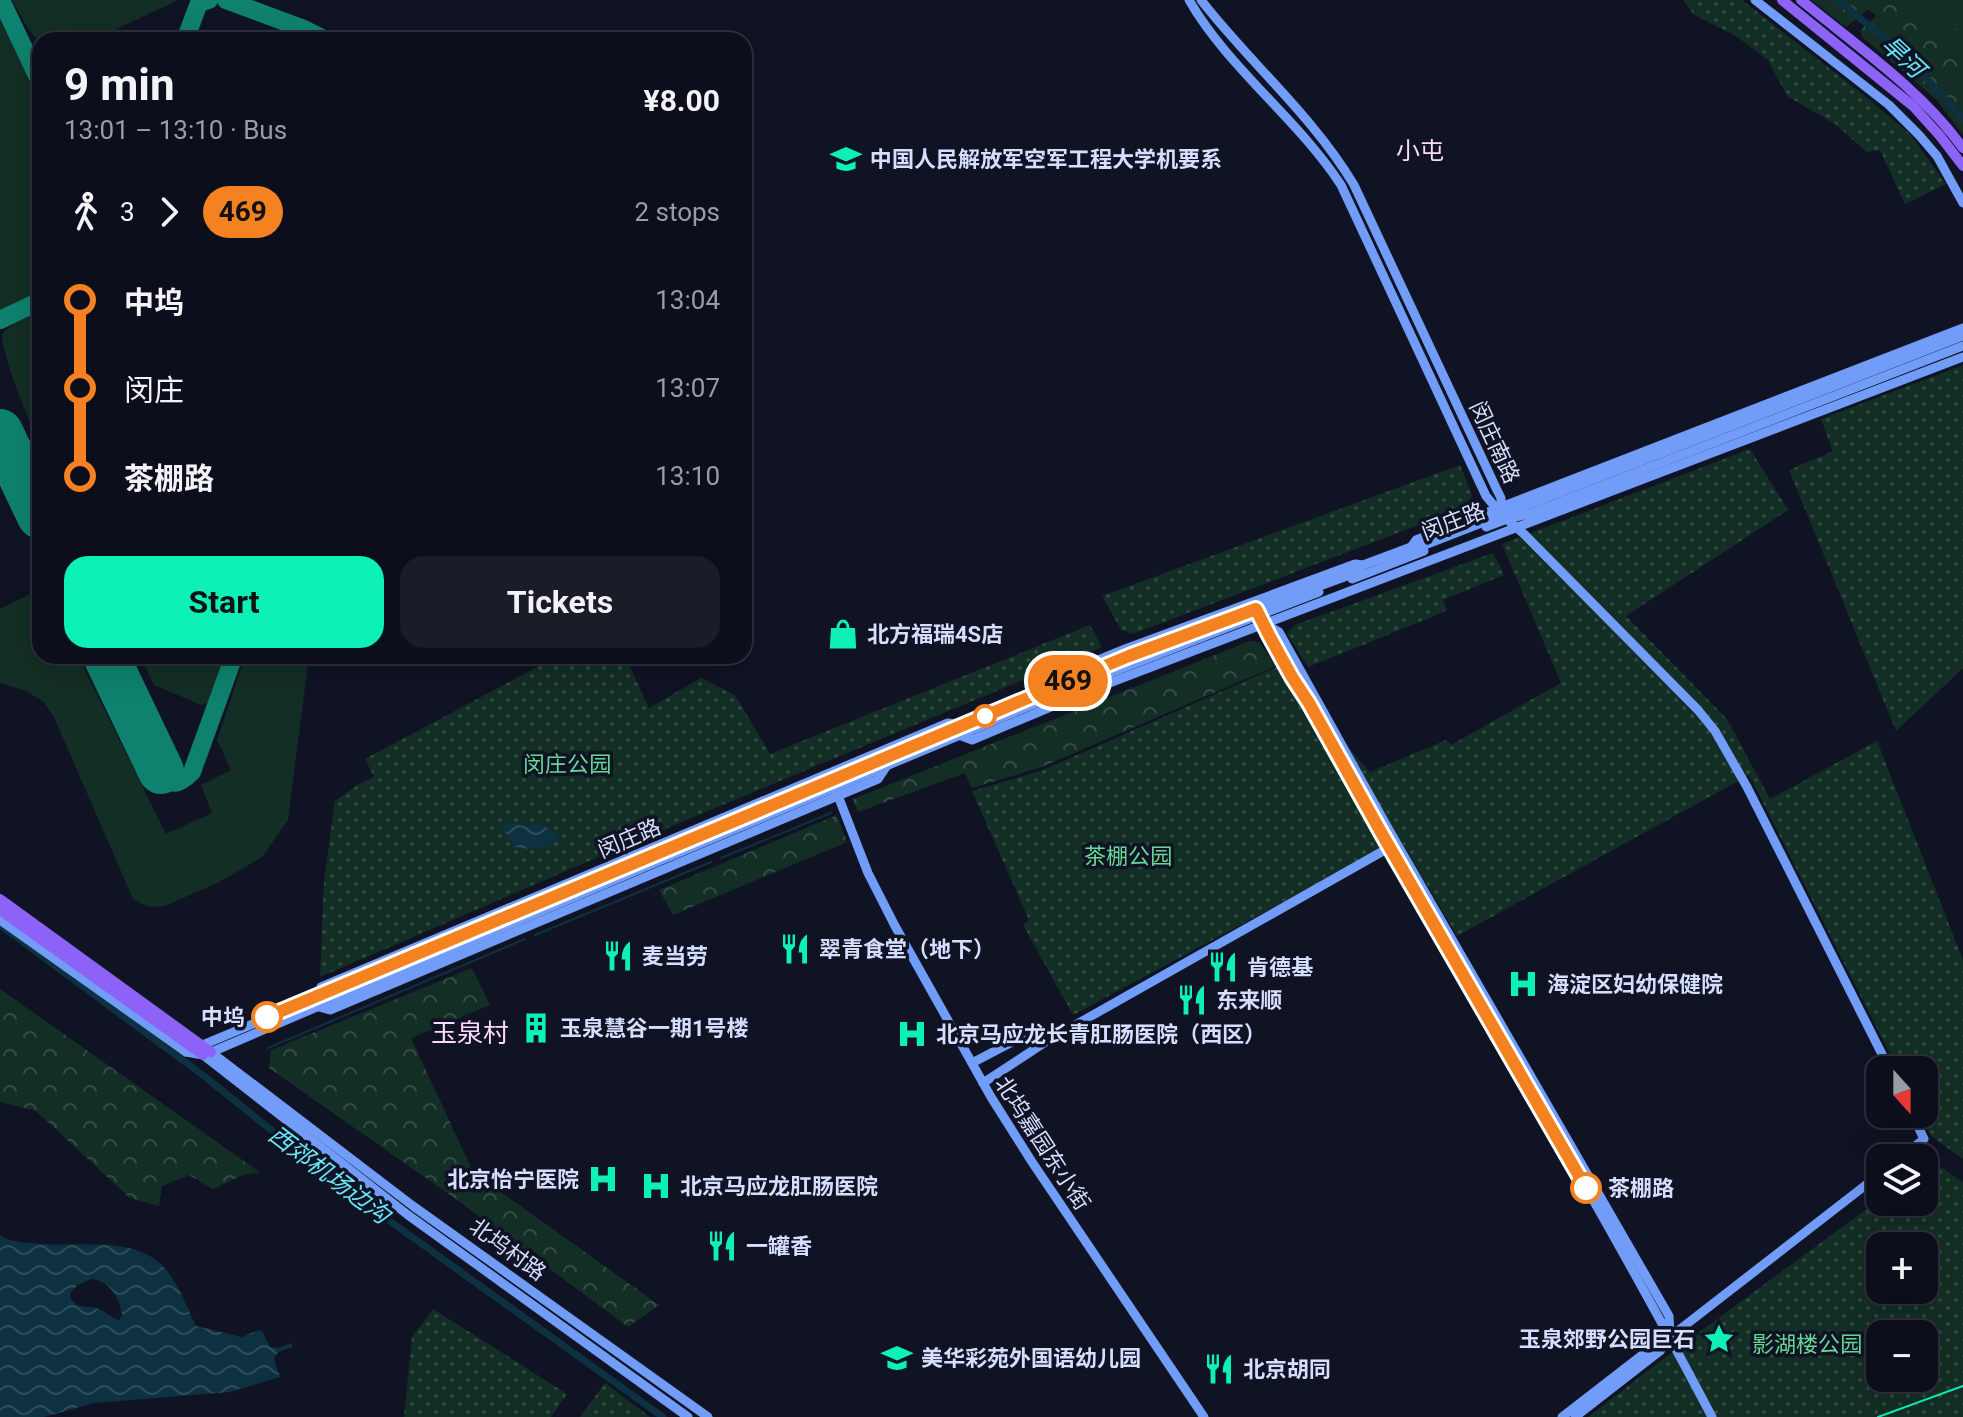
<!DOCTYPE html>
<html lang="en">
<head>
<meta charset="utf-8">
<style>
	:root { --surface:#0c0e1b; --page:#1a1c28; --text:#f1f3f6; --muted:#9a9ca3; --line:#2c2e3a; --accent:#0df1b9 }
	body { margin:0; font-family:Roboto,"Noto Sans SC",sans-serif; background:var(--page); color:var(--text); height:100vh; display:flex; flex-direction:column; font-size:30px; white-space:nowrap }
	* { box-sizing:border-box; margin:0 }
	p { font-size:26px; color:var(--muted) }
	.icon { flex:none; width:44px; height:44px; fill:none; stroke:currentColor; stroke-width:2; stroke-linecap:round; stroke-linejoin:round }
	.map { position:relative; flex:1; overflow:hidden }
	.details { position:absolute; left:32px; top:32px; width:720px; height:632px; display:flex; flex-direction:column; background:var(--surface); border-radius:24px; box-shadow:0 8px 32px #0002,0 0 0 2px var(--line) }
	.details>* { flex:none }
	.badge { padding:0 16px; border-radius:26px; font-size:28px; line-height:52px }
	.needle { width:52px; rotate:159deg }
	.buttons { position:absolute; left:1866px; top:1056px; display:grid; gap:16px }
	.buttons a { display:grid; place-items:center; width:72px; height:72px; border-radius:16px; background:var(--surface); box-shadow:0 8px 32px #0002,0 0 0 2px var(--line); font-size:40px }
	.map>.badge { position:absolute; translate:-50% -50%; box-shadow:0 0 0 4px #fff }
	.legs { display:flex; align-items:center; gap:12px; height:88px; padding:0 32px; font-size:26px }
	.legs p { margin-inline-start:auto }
	.headline { display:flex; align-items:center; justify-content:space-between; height:136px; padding:0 32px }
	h1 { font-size:44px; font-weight:700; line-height:60px }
	.button { display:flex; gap:16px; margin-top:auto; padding:16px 32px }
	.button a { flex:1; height:92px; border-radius:24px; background:var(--accent); color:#111; font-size:32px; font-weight:700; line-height:92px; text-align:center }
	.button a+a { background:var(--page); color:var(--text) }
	ul { padding:0 32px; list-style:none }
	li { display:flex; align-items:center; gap:28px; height:88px; font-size:30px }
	li i { display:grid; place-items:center; width:12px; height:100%; margin:0 10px; background:currentColor }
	li i::after { content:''; width:20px; height:20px; margin:-10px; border:6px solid; border-radius:50%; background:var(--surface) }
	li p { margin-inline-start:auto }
	li:first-child i { background:linear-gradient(#0000 50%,currentColor 0) }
	li:last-child i { background:linear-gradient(currentColor 50%,#0000 0) }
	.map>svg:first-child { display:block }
	.green { fill:#132e24 }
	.forest { fill:url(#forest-crowns) }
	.park { fill:url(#park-dots); fill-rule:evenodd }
	.water { fill:url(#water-waves); fill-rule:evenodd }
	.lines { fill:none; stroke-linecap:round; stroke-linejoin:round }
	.stream { stroke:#0d3140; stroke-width:2 }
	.canal { stroke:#0d3140; stroke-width:7 }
	.taxiway { stroke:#0e826e; stroke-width:18 }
	.runway { stroke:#0e826e; stroke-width:46 }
	.secondary { stroke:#719cf7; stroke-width:9 }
	.primary { stroke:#8c62f7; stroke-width:10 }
	.tram { stroke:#0df1b9; stroke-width:2 }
	.line-1-casing { stroke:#fff; stroke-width:18 }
	.line-1 { stroke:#f58220; stroke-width:12 }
	.stop-1-dot { fill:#fff; stroke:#f58220; stroke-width:4 }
	.labels { text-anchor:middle; stroke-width:7; stroke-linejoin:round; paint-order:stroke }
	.poi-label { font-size:22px; font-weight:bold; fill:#d5defd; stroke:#101324; text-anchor:start }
	.street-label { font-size:22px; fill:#d5defd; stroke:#101324 }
	.park-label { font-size:22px; fill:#65d994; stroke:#101324 }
	.stop-label { font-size:22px; font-weight:bold; fill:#d5defd; stroke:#101324; text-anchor:end }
	.water-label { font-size:24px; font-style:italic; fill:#69e6f7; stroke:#101324 }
	.neighbourhood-label { font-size:24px; fill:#fdd7fc; stroke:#101324 }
	.quarter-label { font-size:26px; fill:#fdd7fc; stroke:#101324 }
</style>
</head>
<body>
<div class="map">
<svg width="1963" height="1417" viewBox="0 0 1963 1417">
	<defs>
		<pattern id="forest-crowns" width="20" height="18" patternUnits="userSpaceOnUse" patternTransform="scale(2)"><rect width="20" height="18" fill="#132e24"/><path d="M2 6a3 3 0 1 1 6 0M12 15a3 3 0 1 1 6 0" fill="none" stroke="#344c45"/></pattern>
		<pattern id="park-dots" width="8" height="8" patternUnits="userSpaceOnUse" patternTransform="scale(2)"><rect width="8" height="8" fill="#132e24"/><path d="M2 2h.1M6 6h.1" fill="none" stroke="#344c45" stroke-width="1.8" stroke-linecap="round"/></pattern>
		<pattern id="water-waves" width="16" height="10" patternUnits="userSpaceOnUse" patternTransform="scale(2)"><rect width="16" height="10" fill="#0d3140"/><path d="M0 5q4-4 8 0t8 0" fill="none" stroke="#2f4e5c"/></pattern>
	</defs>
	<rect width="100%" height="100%" fill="#101324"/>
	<!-- green -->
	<g class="green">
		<path d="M 12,0 L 178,0 L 94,40 L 40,40 L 40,43 L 27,27 Z"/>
		<path d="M 1854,0 L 1963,0 L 1963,101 C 1932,64 1896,26 1854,0 Z"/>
		<path d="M 0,20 L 40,103 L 40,295 L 0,314 Z"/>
		<path d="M 40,313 L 40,445 C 31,426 0,351 2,334 C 10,323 28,318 40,313 Z"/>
		<path d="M 40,589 L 40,656 L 78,656 L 166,834 L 212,813 L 201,785 L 231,770 L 217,740 L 245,656 L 309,656 L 288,820 L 262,857 L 219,882 L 165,906 L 149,907 L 133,899 L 54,717 L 43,701 L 26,691 L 0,683 L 0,609 Z"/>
		<path d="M 140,656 L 229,656 L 214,699 L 210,702 L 201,705 L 154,685 Z"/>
	</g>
	<!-- forest -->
	<g class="forest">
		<path d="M 1811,0 L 1916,0 L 1939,44 L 1963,23 L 1963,135 L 1936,99 L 1862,37 L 1860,30 L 1876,16 L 1869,9 L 1846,27 Z"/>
		<path d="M 1250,641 L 1259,642 L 1276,666 L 1042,767 L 972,788 L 965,773 L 858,812 L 853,799 Z"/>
		<path d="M 837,815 L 847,842 L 673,915 L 659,890 Z"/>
		<path d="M 472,968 L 490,1005 L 411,1038 L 473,1172 L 659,1305 L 628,1327 L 453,1197 L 269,1068 L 271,1050 Z"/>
		<path d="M 0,989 L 261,1173 L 245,1174 L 213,1189 L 189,1175 L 162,1186 L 159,1206 L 130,1198 L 36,1111 L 0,1102 Z"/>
	</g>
	<!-- park -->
	<g class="park">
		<path d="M 1683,0 L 1742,0 L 1866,97 L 1910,134 L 1946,184 L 1905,204 L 1880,150 L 1867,152 L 1835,124 L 1787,96 L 1768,60 L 1736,36 L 1694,15 Z"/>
		<path d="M 1963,365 L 1963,668 L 1896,731 L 1789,470 L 1833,451 L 1821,419 Z"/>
		<path d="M 1750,449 L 1788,510 L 1626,616 L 1727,719 L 1770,799 L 1877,741 L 1963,960 L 1963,1159 L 1931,1136 L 1920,1114 L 1924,1114 L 1924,1070 L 1898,1070 L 1749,775 L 1457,936 L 1400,839 L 1073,1015 L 1023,925 L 1029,920 L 972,791 L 1043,770 L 1277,667 L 1370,772 L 1446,740 L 1451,745 L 1561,683 L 1502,544 Z"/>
		<path d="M 1460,465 L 1472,495 L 1468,506 L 1133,634 L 1121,630 L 1102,596 Z"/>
		<path d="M 1493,553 L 1504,575 L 1443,600 L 1447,610 L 1430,618 L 1308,667 L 1287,634 L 1295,625 Z"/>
		<path d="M 1090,625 L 1102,647 L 631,843 L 320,977 L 324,881 L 335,801 L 359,784 L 374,777 L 365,759 L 558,656 L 625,656 L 649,708 L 701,678 L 735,695 L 770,754 Z"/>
		<path d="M 1932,1161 L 1963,1182 L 1963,1417 L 1588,1417 L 1663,1359 L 1880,1199 L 1880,1202 L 1924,1202 L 1924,1167 ZM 1880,1246 L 1924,1246 L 1924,1290 L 1880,1290 ZM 1880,1334 L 1924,1334 L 1924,1378 L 1880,1378 Z"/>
		<path d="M 433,1309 L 567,1394 L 551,1417 L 404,1417 L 412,1337 Z"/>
		<path d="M 605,1383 L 650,1417 L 580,1417 Z"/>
	</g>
	<!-- water -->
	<g class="water">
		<path d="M 505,823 L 525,826 L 537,823 L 556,832 L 559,840 C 546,850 531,850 515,847 L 502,828 Z"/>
		<path d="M 0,1235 C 12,1243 29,1243 43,1244 C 85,1247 143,1234 171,1276 C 181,1291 188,1309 196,1326 L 242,1337 L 259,1330 L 262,1331 L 270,1347 L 278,1348 L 291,1343 L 292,1347 L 278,1352 L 274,1359 L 280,1377 L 230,1392 L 94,1403 L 44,1417 L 0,1417 ZM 93,1279 C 111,1283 120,1298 122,1316 L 119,1320 C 110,1318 105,1310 96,1308 C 89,1306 81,1308 76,1304 C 59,1293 83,1281 93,1279 Z"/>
	</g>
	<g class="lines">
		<!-- stream -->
		<g class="stream">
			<path d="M 721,858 L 831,813"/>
			<path d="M 535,935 L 711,862"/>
			<path d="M 268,1048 L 525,939"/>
		</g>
		<!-- canal -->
		<g class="canal">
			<path d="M 1838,0 L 1907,57 L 1963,119"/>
			<path d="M 0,925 L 204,1076 L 341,1186 L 663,1417"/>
		</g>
		<!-- taxiway -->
		<g class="taxiway">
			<path d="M 1,0 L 40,82"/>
			<path d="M 226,0 L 304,29 L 326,40"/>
			<path d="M 185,40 L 199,3 L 209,0"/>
			<path d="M 0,320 L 40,301"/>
			<path d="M 161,771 C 171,788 179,785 192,772 L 234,656"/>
		</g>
		<!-- runway -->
		<g class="runway">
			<path d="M 0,432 L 40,516"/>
			<path d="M 106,656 L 161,771"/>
		</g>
		<!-- secondary -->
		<g class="secondary">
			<path d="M 1189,0 C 1228,68 1298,119 1341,185 L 1486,496 L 1501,514 L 1524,534 L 1698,710 L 1715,731 L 1747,787 L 1890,1070"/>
			<path d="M 1201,0 C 1250,63 1313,116 1354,185 L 1496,488 L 1501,498 L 1501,514"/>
			<path d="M 1755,0 L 1889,105 L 1919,135 L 1937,156 L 1963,203"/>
			<path d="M 1486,527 L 1507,519 L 1529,514 L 1963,346"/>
			<path d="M 1411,547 L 1416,540 L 1963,328"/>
			<path d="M 1352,579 L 1424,551"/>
			<path d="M 1262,618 C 1266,626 1268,634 1271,641 C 1288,673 1309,703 1327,735 C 1453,963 1591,1186 1712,1417"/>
			<path d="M 1265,624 L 1279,632 L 1389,830 L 1669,1316 L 1670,1333"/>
			<path d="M 1037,692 L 1045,682 L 1125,649 L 1355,564 L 1363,565"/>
			<path d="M 959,735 L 972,740 L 1091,690 L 1963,357"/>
			<path d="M 835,788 L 868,873 L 895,926 L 991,1097 L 1032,1162 L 1204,1417"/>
			<path d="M 0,920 L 186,1052 L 203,1055 L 408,1215 L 688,1417"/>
			<path d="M 316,997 L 321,987 L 948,723 L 961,725"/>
			<path d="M 319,1007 L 330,1010 L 878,779 L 886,767"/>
			<path d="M 186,1052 L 1129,656 L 1358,572 L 1363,565 L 1411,547 L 1417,548 L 1963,336"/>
			<path d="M 211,1052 L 413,1206 L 708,1417"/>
			<path d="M 207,1054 L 640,869 L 1087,682 L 1319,592"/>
			<path d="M 972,1063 L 1016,1040 L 1047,1041"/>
			<path d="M 983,1083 L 1047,1041 L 1392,846"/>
			<path d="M 1900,1158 L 1924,1139 L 1912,1114"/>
			<path d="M 1562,1417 L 1655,1345 L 1670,1337 L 1880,1174"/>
			<path d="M 1575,1417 L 1660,1351 L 1668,1340"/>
		</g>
		<!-- primary -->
		<g class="primary">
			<path d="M 1782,0 L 1913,106 L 1940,136 L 1963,166"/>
			<path d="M 1801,0 C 1857,46 1920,89 1963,148"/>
			<path d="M 0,899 L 211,1052"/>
			<path d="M 0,910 L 203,1055"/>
		</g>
		<!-- tram -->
		<path class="tram" d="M 1878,1417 L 1963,1386"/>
	</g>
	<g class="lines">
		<!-- line-1 casing -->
		<g class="line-1-casing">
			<path id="line-1" d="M 267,1017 L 1035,695 L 1129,656 L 1256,609 L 1270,637 L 1292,677 L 1309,703 L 1382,834 L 1586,1188"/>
		</g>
		<!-- line-1 -->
		<use href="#line-1" class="line-1"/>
	</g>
	<!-- icons -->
	<defs>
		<g id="university-bare" transform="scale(2.4)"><path d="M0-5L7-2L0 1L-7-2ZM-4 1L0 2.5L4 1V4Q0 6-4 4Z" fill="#0df1b9" stroke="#101324" stroke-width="2.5" paint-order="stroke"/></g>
		<g id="shop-bare" transform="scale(2.4)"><path d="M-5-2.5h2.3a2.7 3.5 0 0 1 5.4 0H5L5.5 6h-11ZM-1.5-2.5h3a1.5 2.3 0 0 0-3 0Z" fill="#0df1b9" stroke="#101324" stroke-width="2.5" paint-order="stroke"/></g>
		<g id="restaurant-bare" transform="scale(2.4)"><path d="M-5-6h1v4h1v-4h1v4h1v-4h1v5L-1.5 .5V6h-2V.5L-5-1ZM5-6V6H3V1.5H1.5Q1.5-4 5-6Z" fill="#0df1b9" stroke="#101324" stroke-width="2.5" paint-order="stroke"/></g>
		<g id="hospital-bare" transform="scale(2.4)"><path d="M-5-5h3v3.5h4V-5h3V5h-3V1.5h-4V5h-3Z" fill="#0df1b9" stroke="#101324" stroke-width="2.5" paint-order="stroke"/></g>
		<g id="building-bare" transform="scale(2.4)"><path d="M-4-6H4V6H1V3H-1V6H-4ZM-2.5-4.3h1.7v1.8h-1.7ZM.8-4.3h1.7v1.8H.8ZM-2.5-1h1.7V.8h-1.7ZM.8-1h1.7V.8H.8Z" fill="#0df1b9" stroke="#101324" stroke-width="2.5" paint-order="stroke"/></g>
		<g id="sight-bare" transform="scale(2.4)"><path d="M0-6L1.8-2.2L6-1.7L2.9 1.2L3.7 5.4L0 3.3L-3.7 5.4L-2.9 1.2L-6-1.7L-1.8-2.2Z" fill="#0df1b9" stroke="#101324" stroke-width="2.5" paint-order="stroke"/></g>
		<g id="school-bare" transform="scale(2.4)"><path d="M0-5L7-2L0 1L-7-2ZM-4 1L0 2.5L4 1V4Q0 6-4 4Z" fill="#0df1b9" stroke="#101324" stroke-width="2.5" paint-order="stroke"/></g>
	</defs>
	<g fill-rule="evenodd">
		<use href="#university-bare" x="846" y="159"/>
		<use href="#shop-bare" x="843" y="634"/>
		<use href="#restaurant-bare" x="795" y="949"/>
		<use href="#restaurant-bare" x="618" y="956"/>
		<use href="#restaurant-bare" x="1223" y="967"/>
		<use href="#hospital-bare" x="1523" y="984"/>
		<use href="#restaurant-bare" x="1192" y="1000"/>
		<use href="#building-bare" x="536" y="1028"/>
		<use href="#hospital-bare" x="912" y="1034"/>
		<use href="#hospital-bare" x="603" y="1179"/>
		<use href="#hospital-bare" x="656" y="1186"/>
		<use href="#restaurant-bare" x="722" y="1246"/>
		<use href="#sight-bare" x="1719" y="1339"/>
		<use href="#school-bare" x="897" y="1358"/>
		<use href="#restaurant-bare" x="1219" y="1369"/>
	</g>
	<!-- markers -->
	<g class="stop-1-dot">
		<circle cx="985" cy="716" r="10"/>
		<circle cx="267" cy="1017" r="14"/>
		<circle cx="1586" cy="1188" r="14"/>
	</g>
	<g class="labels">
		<!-- poi labels -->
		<g class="poi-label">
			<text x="870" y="167">中国人民解放军空军工程大学机要系</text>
			<text x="867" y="642">北方福瑞4S店</text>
			<text x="819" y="957">翠青食堂（地下）</text>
			<text x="642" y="964">麦当劳</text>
			<text x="1247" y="975">肯德基</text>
			<text x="1547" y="992">海淀区妇幼保健院</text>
			<text x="1216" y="1008">东来顺</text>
			<text x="560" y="1036">玉泉慧谷一期1号楼</text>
			<text x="936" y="1042">北京马应龙长青肛肠医院（西区）</text>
			<text x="579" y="1187" text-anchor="end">北京怡宁医院</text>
			<text x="680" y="1194">北京马应龙肛肠医院</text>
			<text x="746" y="1254">一罐香</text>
			<text x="1695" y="1347" text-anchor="end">玉泉郊野公园巨石</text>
			<text x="921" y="1366">美华彩苑外国语幼儿园</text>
			<text x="1243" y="1377">北京胡同</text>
		</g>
		<!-- street labels -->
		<g class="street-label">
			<text transform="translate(1495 442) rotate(65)" y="8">闵庄南路</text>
			<text transform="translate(1453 521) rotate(-21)" y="8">闵庄路</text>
			<text transform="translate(629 838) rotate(-23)" y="8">闵庄路</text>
			<text transform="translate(1043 1143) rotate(57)" y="8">北坞嘉园东小街</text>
			<text transform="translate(508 1249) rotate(36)" y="8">北坞村路</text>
		</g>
		<!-- park labels -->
		<g class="park-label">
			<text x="567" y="772">闵庄公园</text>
			<text x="1128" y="864">茶棚公园</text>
			<text x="1807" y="1352">影湖楼公园</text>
		</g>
		<!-- stop labels -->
		<g class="stop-label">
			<text x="245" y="1025">中坞</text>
			<text x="1608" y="1196" text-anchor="start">茶棚路</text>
		</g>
		<!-- water labels -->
		<g class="water-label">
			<text transform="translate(1903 57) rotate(43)" y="8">旱河</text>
			<text transform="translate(329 1175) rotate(37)" y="8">西郊机场边沟</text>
		</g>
		<!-- neighbourhood labels -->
		<g class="neighbourhood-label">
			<text x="1420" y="159">小屯</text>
		</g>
		<!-- quarter labels -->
		<g class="quarter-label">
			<text x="470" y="1042">玉泉村</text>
		</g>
	</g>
</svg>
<div class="buttons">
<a><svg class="needle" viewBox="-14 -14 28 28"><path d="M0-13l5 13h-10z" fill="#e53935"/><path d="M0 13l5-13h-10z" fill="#9a9ca3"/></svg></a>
<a><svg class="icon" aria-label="layers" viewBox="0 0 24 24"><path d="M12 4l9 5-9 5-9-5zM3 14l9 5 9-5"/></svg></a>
<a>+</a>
<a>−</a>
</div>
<b class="badge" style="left:1068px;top:681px;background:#f58220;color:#111">469</b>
<section class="details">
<div class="headline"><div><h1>9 min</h1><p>13:01 – 13:10 · Bus</p></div><b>¥8.00</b></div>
<div class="legs"><svg class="icon" aria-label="walk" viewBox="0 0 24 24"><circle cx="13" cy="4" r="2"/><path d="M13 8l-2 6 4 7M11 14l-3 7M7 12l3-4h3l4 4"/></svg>3<svg class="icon" aria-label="forward" viewBox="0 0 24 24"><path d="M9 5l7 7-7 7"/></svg><b class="badge" style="background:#f58220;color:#111">469</b><p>2 stops</p></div>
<ul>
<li><i style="color:#f58220"></i><b>中坞</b><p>13:04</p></li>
<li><i style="color:#f58220"></i><span>闵庄</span><p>13:07</p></li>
<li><i style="color:#f58220"></i><b>茶棚路</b><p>13:10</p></li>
</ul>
<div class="button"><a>Start</a><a>Tickets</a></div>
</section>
</div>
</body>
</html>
